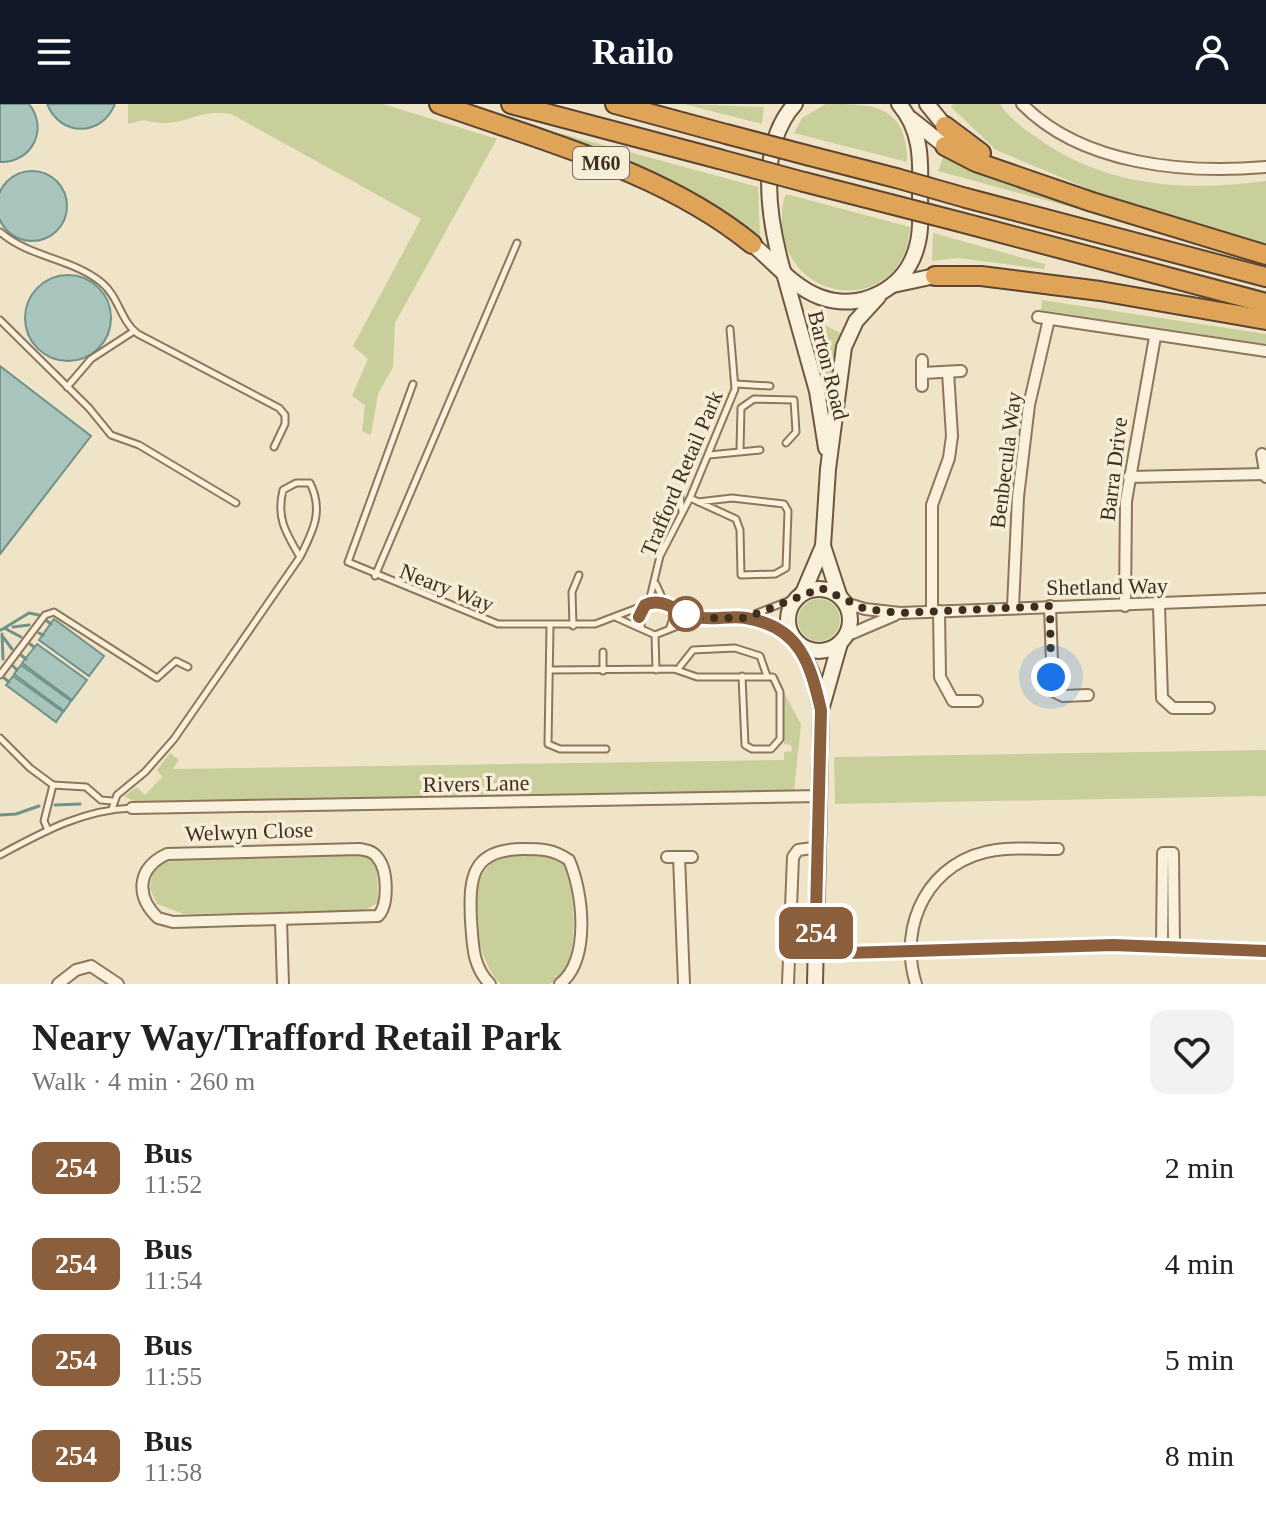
<!DOCTYPE html>
<html lang="en">
<head>
<meta charset="utf-8">
<style>
	:root { --surface:#fff; --page:#f2f2f2; --text:#222; --muted:#767676; --accent:#111827 }
	body { margin:0; font-family:"Times New Roman",serif; background:var(--page); color:var(--text); height:100vh; display:flex; flex-direction:column; font-size:30px; white-space:nowrap }
	* { box-sizing:border-box; margin:0 }
	p { font-size:26px; color:var(--muted) }
	.icon { flex:none; width:44px; height:44px; fill:none; stroke:currentColor; stroke-width:2; stroke-linecap:round; stroke-linejoin:round }
	.map { position:relative; height:880px; overflow:hidden }
	.side { display:flex; flex-direction:column; background:var(--surface); flex:1 }
	.side>* { flex:none }
	.badge { padding:0 16px; border-radius:12px; font-size:28px; line-height:52px }
	.you { position:absolute; width:40px; height:40px; margin:-20px; border:6px solid #fff; border-radius:50%; background:#1a73e8; box-shadow:0 0 0 12px #1a73e833 }
	.map>.badge { position:absolute; translate:-50% -50%; box-shadow:0 0 0 4px #fff }
	.round { display:grid; place-items:center; flex:none; width:84px; height:84px; border-radius:16px; background:var(--page) }
	.headline { display:flex; align-items:center; justify-content:space-between; height:136px; padding:0 32px }
	h1 { font-size:38px; font-weight:700; line-height:60px }
	ul { padding:0; list-style:none }
	li { display:flex; align-items:center; gap:24px; height:96px; padding:0 32px }
	li div { flex:1 }
	li b { display:block; font-size:30px }
	li em { font-style:normal }
	li .badge { min-width:88px; font-weight:700; text-align:center }
	header { display:flex; justify-content:space-between; align-items:center; height:104px; padding:0 32px; background:var(--accent); color:#fff; font-size:36px; font-weight:700 }
	.map>svg:first-child { display:block }
	.green { fill:#c9cf9b }
	.water { fill:#a9c4bc; stroke:#6f938a; stroke-width:2 }
	.lines { fill:none; stroke-linecap:round; stroke-linejoin:round }
	.stream { stroke:#6f938a; stroke-width:3 }
	.lane-casing { stroke:#8d765c; stroke-width:9 }
	.street-casing { stroke:#8d765c; stroke-width:14 }
	.secondary-casing { stroke:#6f573f; stroke-width:18 }
	.highway-casing { stroke:#5b4430; stroke-width:22 }
	.lane { stroke:#faf1dc; stroke-width:5 }
	.street { stroke:#faf1dc; stroke-width:10 }
	.secondary { stroke:#faf1dc; stroke-width:14 }
	.highway { stroke:#e0a458; stroke-width:18 }
	.highway-bridge-casing { stroke:#5b4430; stroke-width:22; stroke-linecap:butt }
	.highway-bridge { stroke:#e0a458; stroke-width:18 }
	.line-casing { stroke:#fff; stroke-width:18 }
	.line { stroke:#8b5e3c; stroke-width:12 }
	.walk { stroke:#3d2e20; stroke-width:8; stroke-dasharray:0 14.4 }
	.stop-dot { fill:#fff; stroke:#8b5e3c; stroke-width:4 }
	.labels { text-anchor:middle; stroke-width:7; stroke-linejoin:round; paint-order:stroke }
	.shield { fill:#f7eed8; stroke:#756857; stroke-width:2 }
	.shield-label { font-size:20px; font-weight:bold; fill:#3d2e20 }
	.street-label { font-size:22px; fill:#3d2e20; stroke:#f7eed8 }
</style>
</head>
<body>
<header><svg class="icon" aria-label="menu" viewBox="0 0 24 24"><path d="M4 6h16M4 12h16M4 18h16"/></svg>Railo<svg class="icon" aria-label="person" viewBox="0 0 24 24"><circle cx="12" cy="8" r="4"/><path d="M4 21q1-7 8-7t8 7"/></svg></header>
<div class="map">
<svg width="1266" height="880" viewBox="0 0 1266 880">
	<rect width="100%" height="100%" fill="#f0e4c8"/>
	<!-- green -->
	<g class="green">
		<path d="M 128,0 L 383,0 L 497,35 L 395,219 L 393,263 L 378,290 L 371,331 L 362,327 L 365,301 L 352,292 L 368,255 L 353,242 L 421,115 L 231,10 C 192,4 184,27 144,16 L 128,20 Z"/>
		<path d="M 684,0 L 764,3 L 762,20 Z"/>
		<path d="M 826,0 C 874,0 906,0 907,58 L 794,29 L 802,14 Z"/>
		<path d="M 953,0 L 1000,0 C 1009,14 1023,24 1036,33 C 1105,83 1185,88 1266,77 L 1266,140 L 1115,96 L 996,46 L 951,3 Z"/>
		<path d="M 559,29 L 758,83 L 760,133 L 697,90 L 644,65 L 557,33 Z"/>
		<path d="M 943,53 L 1082,106 L 938,67 Z"/>
		<path d="M 786,90 L 910,123 C 906,210 787,206 782,120 C 782,110 782,98 786,90 Z"/>
		<path d="M 933,129 L 1045,160 L 1044,165 L 958,154 L 932,157 Z"/>
		<path d="M 1042,196 L 1266,230 L 1266,240 L 1041,206 Z"/>
		<path d="M 817,217 L 842,230 L 832,292 L 828,292 Z"/>
		<circle cx="819" cy="516" r="21"/>
		<path d="M 783,587 L 801,620 L 794,687 L 137,699 L 124,692 L 137,683 L 145,691 L 162,673 L 157,666 L 170,649 L 179,656 L 173,665 L 784,656 L 784,648 L 792,647 L 791,641 L 784,640 Z"/>
		<path d="M 1266,646 L 1266,692 L 835,700 L 834,653 Z"/>
		<path d="M 361,751 L 369,753 L 377,764 L 378,799 L 363,807 L 184,810 L 157,800 L 150,785 C 151,768 157,758 174,755 Z"/>
		<path d="M 546,751 L 563,759 C 575,787 584,866 549,880 L 501,880 C 476,858 463,782 491,760 C 506,748 528,752 546,751 Z"/>
	</g>
	<!-- water -->
	<g class="water">
		<path d="M 0,0 L 29,0 C 49,25 32,59 0,58 Z"/>
		<path d="M 47,0 L 115,0 C 102,33 60,33 47,0 Z"/>
		<circle cx="32" cy="102" r="35"/>
		<circle cx="68" cy="214" r="43"/>
		<path d="M 0,262 L 91,332 L 0,450 Z"/>
		<path d="M 54,515 L 104,552 L 89,572 L 39,536 Z"/>
		<path d="M 37,540 L 87,576 L 72,596 L 22,559 Z"/>
		<path d="M 21,561 L 71,597 L 64,607 L 14,570 Z"/>
		<path d="M 13,572 L 63,608 L 56,618 L 6,581 Z"/>
	</g>
	<g class="lines">
		<!-- stream -->
		<g class="stream">
			<path d="M 47,517 L 51,520"/>
			<path d="M 13,523 L 29,521"/>
			<path d="M 6,525 L 21,533"/>
			<path d="M 1,526 L 29,509 L 39,511"/>
			<path d="M 39,529 L 43,531"/>
			<path d="M 2,530 L 3,555"/>
			<path d="M 3,533 L 12,545"/>
			<path d="M 30,540 L 34,543"/>
			<path d="M 21,551 L 26,555"/>
			<path d="M 13,562 L 17,566"/>
			<path d="M 4,574 L 9,578"/>
			<path d="M 55,701 L 80,700"/>
			<path d="M 0,711 L 16,710 L 39,702"/>
		</g>
		<!-- lane casing -->
		<g class="lane-casing">
			<g id="lane">
				<path d="M 0,128 C 30,154 72,154 102,179 C 119,193 121,218 138,230 L 279,304 L 285,311 L 285,320 L 274,343"/>
				<path d="M 0,216 L 89,304 L 111,331 L 139,341 L 236,399"/>
				<path d="M 413,280 L 348,458 L 498,520 L 595,520 L 645,501"/>
				<path d="M 736,280 L 770,282"/>
				<path d="M 67,283 L 91,255 L 134,227"/>
				<path d="M 740,346 L 741,304 L 754,295 L 794,296 L 796,328 L 786,339"/>
				<path d="M 709,351 L 760,346"/>
				<path d="M 673,388 L 680,393 L 682,407"/>
				<path d="M 690,394 L 736,415 L 740,426 L 741,471 L 775,470 L 786,464 L 788,407 L 784,400 L 732,394 L 698,398"/>
				<path d="M 375,472 L 517,139"/>
				<path d="M 656,480 L 665,500"/>
				<path d="M 649,498 L 660,452 L 690,394 L 735,285 L 730,225"/>
				<path d="M 747,513 L 796,494"/>
				<path d="M 617,514 L 655,531 L 698,514 L 731,513 L 746,514 L 792,532"/>
				<path d="M 550,522 L 548,640 L 560,645 L 606,645"/>
				<path d="M 573,522 L 572,488 L 579,471"/>
				<path d="M 641,523 L 642,504 L 654,497 L 697,513"/>
				<path d="M 670,523 L 673,514 L 670,504"/>
				<path d="M 655,531 L 656,566"/>
				<path d="M 603,548 L 603,567"/>
				<path d="M 678,565 L 693,546 L 735,544 L 760,552 L 767,572"/>
				<path d="M 550,566 L 674,565 L 697,573 L 773,573 L 780,588 L 780,635 L 771,645 L 752,645 L 745,641 L 742,572"/>
				<path d="M 0,571 L 45,511 L 54,508 L 157,574 L 176,557 L 188,563"/>
				<path d="M 0,634 L 30,664 L 53,681 L 44,717 L 48,726"/>
				<path d="M 53,681 L 86,683 L 101,696 L 112,697"/>
				<path d="M 112,705 L 117,691 L 145,668 L 174,635 L 300,453 C 313,427 324,407 310,379 L 296,379 L 283,386 C 276,414 286,429 300,453"/>
				<path d="M 0,751 C 43,728 82,706 132,704"/>
			</g>
		</g>
		<!-- street casing -->
		<g class="street-casing">
			<g id="street">
				<path d="M 1022,0 C 1082,61 1185,70 1266,63"/>
				<path d="M 1038,213 L 1266,247"/>
				<path d="M 922,256 L 922,282"/>
				<path d="M 922,269 L 961,267"/>
				<path d="M 1262,350 L 1266,373"/>
				<path d="M 1129,373 L 1265,370"/>
				<path d="M 845,499 L 865,505 L 900,509 L 1266,495"/>
				<path d="M 1050,502 L 1053,587 L 1063,592 L 1088,591"/>
				<path d="M 1125,502 L 1126,397 L 1155,233"/>
				<path d="M 1159,502 L 1162,594 L 1173,604 L 1209,604"/>
				<path d="M 1013,503 L 1018,393 L 1029,301 L 1049,215"/>
				<path d="M 932,507 L 932,401 L 949,354 L 952,332 L 948,268"/>
				<path d="M 939,507 L 940,573 L 953,597 L 977,597"/>
				<path d="M 846,532 L 895,511"/>
				<path d="M 132,704 L 821,692"/>
				<path d="M 359,745 C 366,746 373,747 377,753 C 388,765 389,801 378,812 L 173,818 L 158,814 C 135,792 137,764 167,750 Z"/>
				<path d="M 667,753 L 692,753"/>
				<path d="M 679,753 L 684,880"/>
				<path d="M 281,817 L 283,880"/>
				<path d="M 1162,841 L 1163,749 L 1173,749 L 1174,842"/>
				<path d="M 815,850 L 1113,841 L 1266,847"/>
				<path d="M 58,880 L 76,866 L 91,862 L 118,880"/>
				<path d="M 490,880 C 472,862 473,840 471,817 C 469,774 471,746 522,745 C 541,745 553,745 569,756 C 583,788 591,855 560,880"/>
				<path d="M 788,880 L 793,753 L 798,746 L 820,743"/>
				<path d="M 916,880 C 897,820 930,755 996,746 C 1016,743 1037,745 1058,745"/>
			</g>
		</g>
		<!-- secondary casing -->
		<g class="secondary-casing">
			<g id="secondary">
				<path d="M 927,0 L 945,22"/>
				<path d="M 911,15 L 945,42"/>
				<path d="M 752,140 C 774,158 793,183 820,193 C 861,208 906,185 917,142 C 922,125 920,105 920,87 C 921,54 921,26 899,0"/>
				<path d="M 783,167 C 769,117 756,43 795,0"/>
				<path d="M 784,169 L 817,287 L 826,344"/>
				<path d="M 893,181 L 935,172"/>
				<path d="M 823,442 L 839,491"/>
				<circle cx="819" cy="516" r="31"/>
				<path d="M 803,489 L 823,442 L 828,365 L 844,243 L 856,217 L 878,193"/>
				<path d="M 798,539 L 813,572 L 820,602"/>
				<path d="M 815,880 L 821,606 L 840,539"/>
			</g>
		</g>
		<!-- highway casing -->
		<g class="highway-casing">
			<g id="highway">
				<path d="M 439,0 C 545,38 664,68 752,140"/>
				<path d="M 511,0 L 719,55"/>
				<path d="M 615,0 L 726,30"/>
				<path d="M 945,22 L 981,49"/>
				<path d="M 945,42 L 976,58 L 1092,98 L 1266,151"/>
				<path d="M 810,52 L 896,74"/>
				<path d="M 804,78 L 890,100"/>
				<path d="M 966,94 L 1266,173"/>
				<path d="M 960,118 L 1266,199"/>
				<path d="M 935,172 L 981,172 L 1100,187 L 1266,216"/>
			</g>
		</g>
		<!-- lane -->
		<use href="#lane" class="lane"/>
		<!-- street -->
		<use href="#street" class="street"/>
		<!-- secondary -->
		<use href="#secondary" class="secondary"/>
		<!-- highway -->
		<use href="#highway" class="highway"/>
		<!-- highway-bridge casing -->
		<g class="highway-bridge-casing">
			<g id="highway-bridge">
				<path d="M 726,30 L 810,52"/>
				<path d="M 719,55 L 804,78"/>
				<path d="M 896,74 L 966,94"/>
				<path d="M 890,100 L 960,118"/>
			</g>
		</g>
		<!-- highway-bridge -->
		<use href="#highway-bridge" class="highway-bridge"/>
	</g>
	<g class="lines">
		<!-- line casing -->
		<g class="line-casing">
			<path id="line" d="M 639,513 L 645,501 C 662,492 678,509 696,513 C 712,517 730,511 746,514 C 800,523 810,559 821,606 L 815,850 L 1113,841 L 1266,847"/>
		</g>
		<!-- line -->
		<use href="#line" class="line"/>
		<!-- walk -->
		<path class="walk" d="M 686,510 L 698,514 L 746,514 L 821,484 L 865,505 L 900,509 L 1050,502 L 1051,573"/>
	</g>
	<!-- markers -->
	<circle class="stop-dot" cx="686" cy="510" r="16"/>
	<g class="labels">
		<!-- shield labels -->
		<rect class="shield" x="573" y="43" width="56" height="32" rx="6"/>
		<g class="shield-label">
			<text x="601" y="66">M60</text>
		</g>
		<!-- street labels -->
		<g class="street-label">
			<text transform="translate(829 261) rotate(76)" y="8">Barton Road</text>
			<text transform="translate(1005 356) rotate(-83)" y="8">Benbecula Way</text>
			<text transform="translate(1113 365) rotate(-83)" y="8">Barra Drive</text>
			<text transform="translate(681 369) rotate(-67)" y="8">Trafford Retail Park</text>
			<text transform="translate(1107 482) rotate(-1)" y="8">Shetland Way</text>
			<text transform="translate(447 483) rotate(21)" y="8">Neary Way</text>
			<text transform="translate(476 679) rotate(-1)" y="8">Rivers Lane</text>
			<text transform="translate(249 727) rotate(-2)" y="8">Welwyn Close</text>
		</g>
	</g>
</svg>
<div class="you" style="left:1051px;top:573px"></div>
<b class="badge" style="left:816px;top:829px;background:#8b5e3c;color:#fff">254</b>
</div>
<section class="side">
<div class="headline"><div><h1>Neary Way/Trafford Retail Park</h1><p>Walk · 4 min · 260 m</p></div><a class="round"><svg class="icon" aria-label="heart" viewBox="0 0 24 24"><path d="M12 20l-8-8c-3-5 5-10 8-4 3-6 11-1 8 4z"/></svg></a></div>
<ul>
<li><span class="badge" style="background:#8b5e3c;color:#fff">254</span><div><b>Bus</b><p>11:52</p></div><em>2 min</em></li>
<li><span class="badge" style="background:#8b5e3c;color:#fff">254</span><div><b>Bus</b><p>11:54</p></div><em>4 min</em></li>
<li><span class="badge" style="background:#8b5e3c;color:#fff">254</span><div><b>Bus</b><p>11:55</p></div><em>5 min</em></li>
<li><span class="badge" style="background:#8b5e3c;color:#fff">254</span><div><b>Bus</b><p>11:58</p></div><em>8 min</em></li>
</ul>
</section>
</body>
</html>
